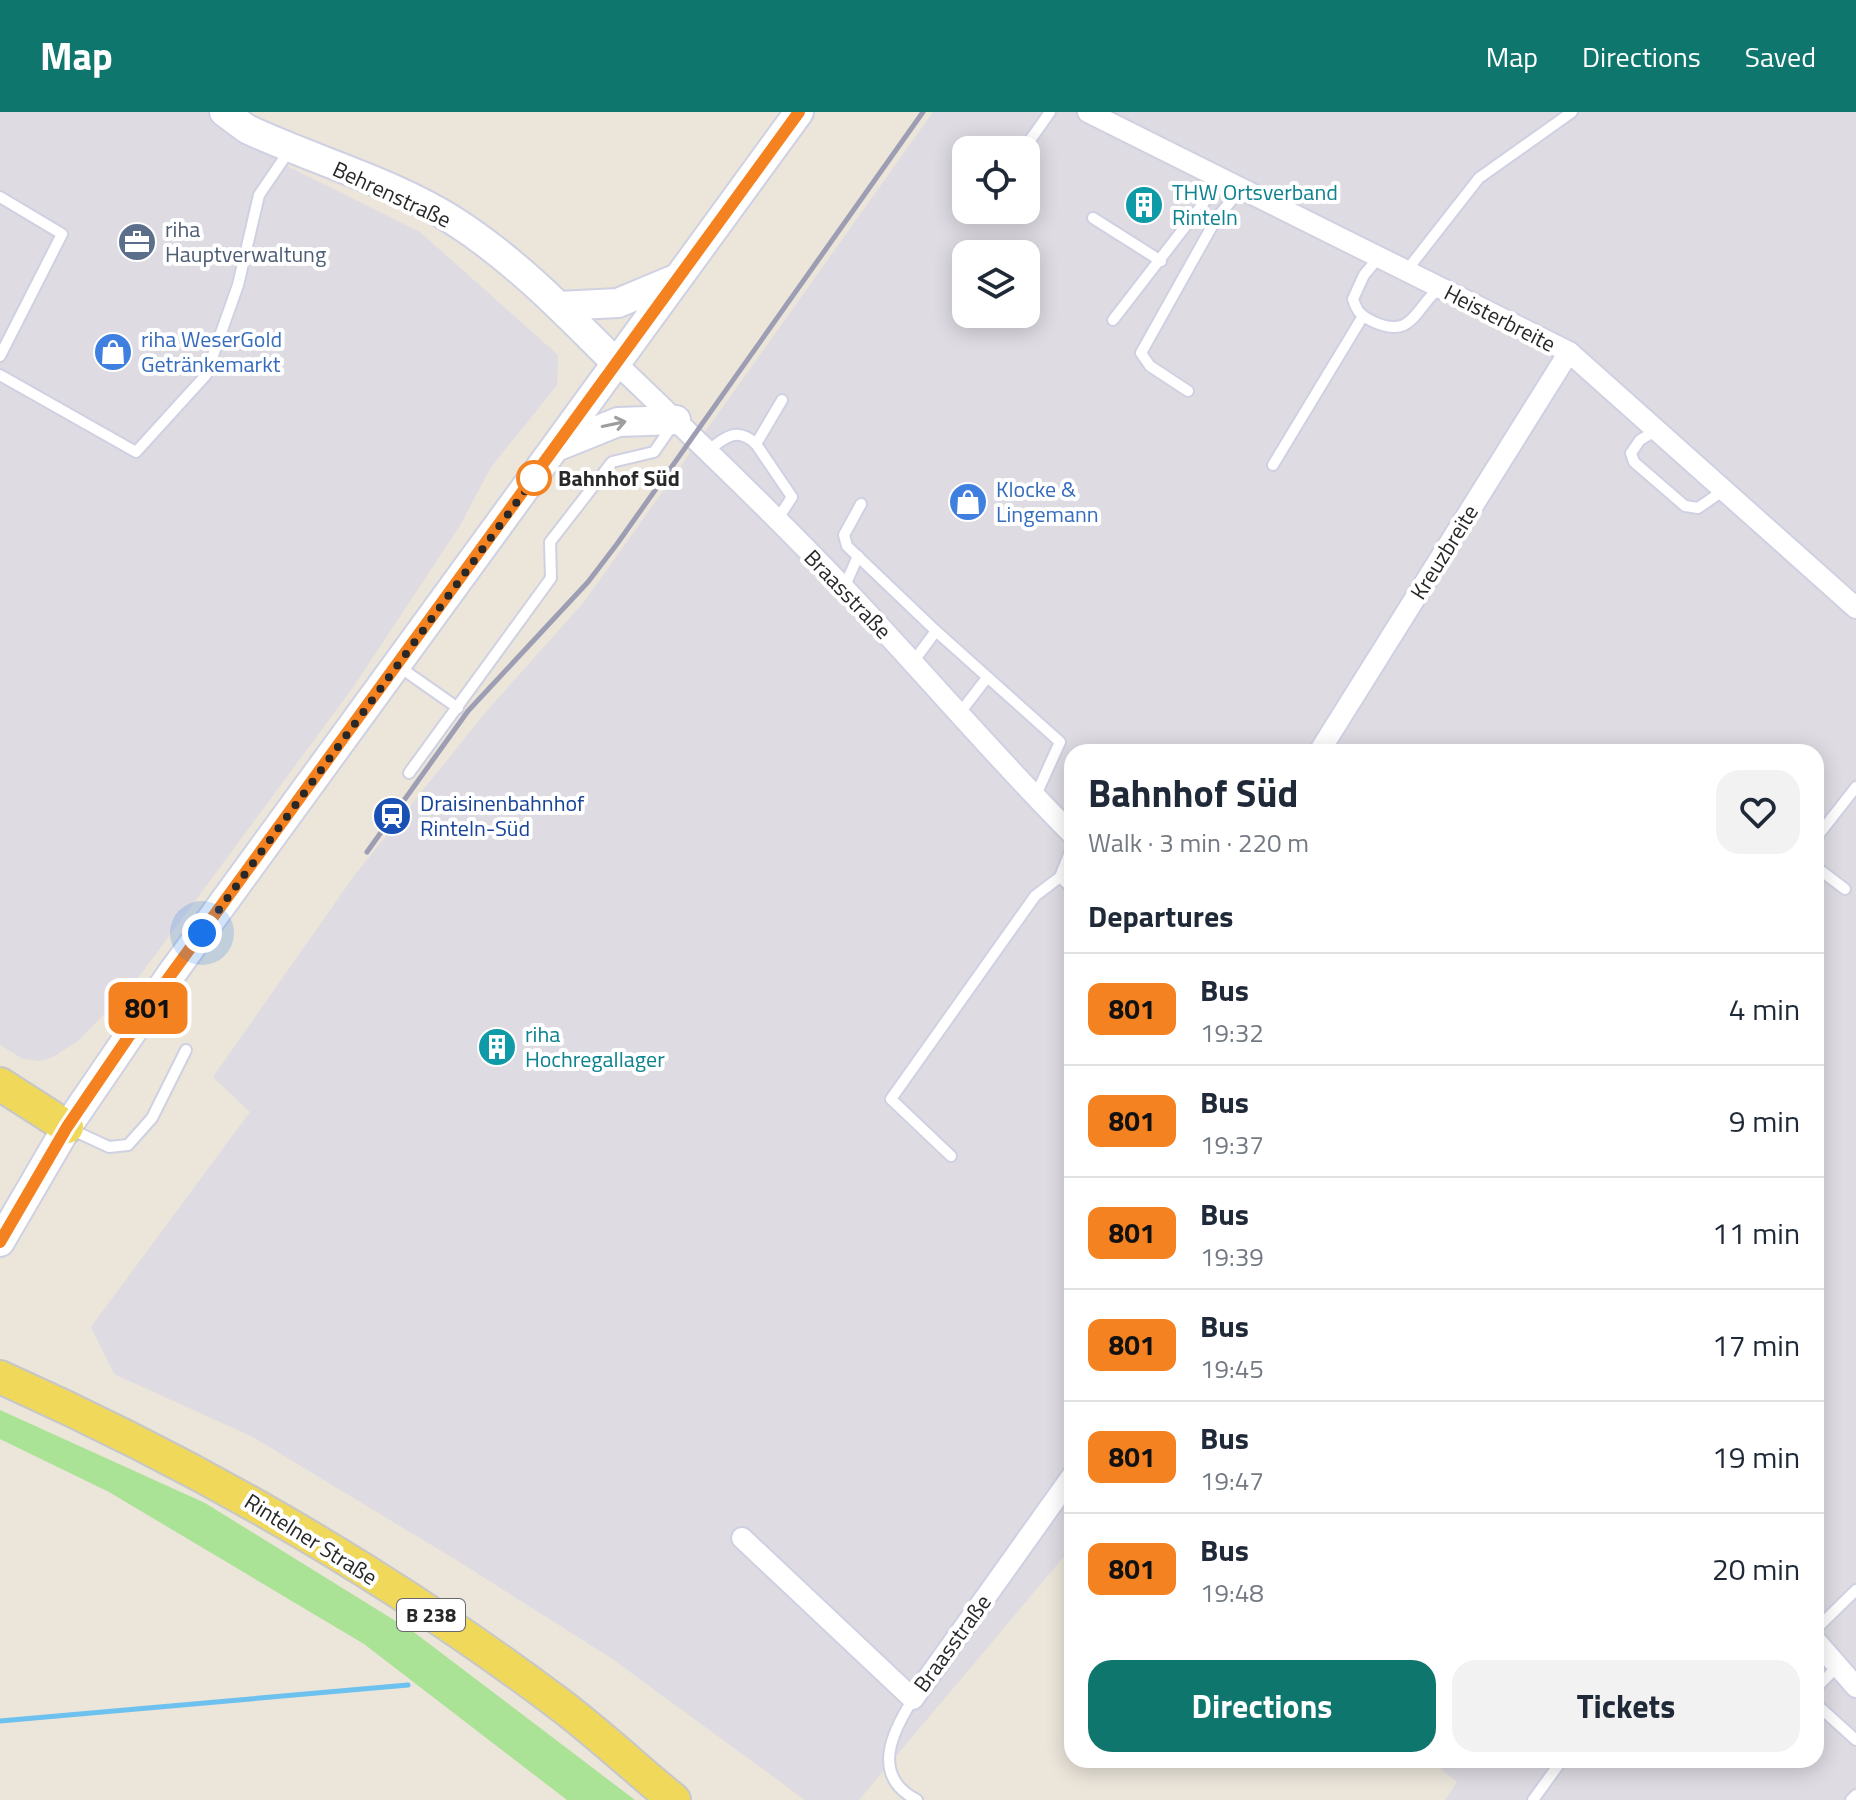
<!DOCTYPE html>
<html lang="en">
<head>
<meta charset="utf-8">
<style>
	:root { --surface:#fff; --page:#f2f2f3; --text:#1f2937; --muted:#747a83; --line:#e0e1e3; --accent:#0f766e }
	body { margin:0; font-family:"Titillium Web",sans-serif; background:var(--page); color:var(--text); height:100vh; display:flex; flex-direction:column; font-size:30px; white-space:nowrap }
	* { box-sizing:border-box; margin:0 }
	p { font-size:26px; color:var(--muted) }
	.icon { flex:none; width:44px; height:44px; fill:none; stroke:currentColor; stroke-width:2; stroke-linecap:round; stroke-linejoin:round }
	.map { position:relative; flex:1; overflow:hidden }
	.side { position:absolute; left:1064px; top:632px; width:760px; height:1024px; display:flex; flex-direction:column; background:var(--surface); border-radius:24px; box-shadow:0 4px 20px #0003 }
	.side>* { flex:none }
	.badge { padding:0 16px; border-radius:12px; font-size:28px; line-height:52px }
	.controls { position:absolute; left:952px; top:24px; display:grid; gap:16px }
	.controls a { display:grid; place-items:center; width:88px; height:88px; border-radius:16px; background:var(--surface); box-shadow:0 4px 20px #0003; font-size:40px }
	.you { position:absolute; width:40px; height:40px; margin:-20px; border:6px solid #fff; border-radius:50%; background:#1a73e8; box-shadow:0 0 0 12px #1a73e833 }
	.map>.badge { position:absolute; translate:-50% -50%; box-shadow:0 0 0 4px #fff }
	h2 { padding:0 24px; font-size:30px; line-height:72px }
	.round { display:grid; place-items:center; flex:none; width:84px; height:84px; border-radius:24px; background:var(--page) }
	.summary { display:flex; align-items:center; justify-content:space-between; height:136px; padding:0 24px }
	h1 { font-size:38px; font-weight:700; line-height:60px }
	.cta { display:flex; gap:16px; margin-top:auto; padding:16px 24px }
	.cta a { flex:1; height:92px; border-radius:24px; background:var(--accent); color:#fff; font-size:32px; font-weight:700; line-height:92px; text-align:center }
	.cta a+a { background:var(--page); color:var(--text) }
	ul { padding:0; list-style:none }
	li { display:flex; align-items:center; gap:24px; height:112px; padding:0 24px; border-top:2px solid var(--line) }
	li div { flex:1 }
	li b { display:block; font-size:30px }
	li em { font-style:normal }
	li .badge { min-width:88px; font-weight:700; text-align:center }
	header { display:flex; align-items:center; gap:48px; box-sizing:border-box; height:112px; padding:0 40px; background:var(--accent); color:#fff }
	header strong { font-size:38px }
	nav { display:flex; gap:44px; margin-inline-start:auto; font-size:28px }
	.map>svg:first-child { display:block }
	.industrial { fill:#dedbe3; fill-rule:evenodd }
	.green { fill:#aae296 }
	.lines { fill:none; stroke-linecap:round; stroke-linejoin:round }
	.stream { stroke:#6cc1ee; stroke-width:5 }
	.lane-casing { stroke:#cfd1e2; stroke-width:14 }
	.street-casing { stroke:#cfd1e2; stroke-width:24 }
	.secondary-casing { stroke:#cfd1e2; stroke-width:32 }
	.primary-casing { stroke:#c7c7c7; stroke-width:36 }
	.lane { stroke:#fff; stroke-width:10 }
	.street { stroke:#fff; stroke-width:20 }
	.secondary { stroke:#fff; stroke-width:28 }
	.primary { stroke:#f0d95a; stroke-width:32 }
	.rail { stroke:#9d9eb3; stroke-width:5 }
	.oneway { stroke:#9e9e9e }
	.line-casing { stroke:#fff; stroke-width:18 }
	.line { stroke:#f58220; stroke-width:12 }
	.walk { stroke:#282828; stroke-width:8; stroke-dasharray:0 14.4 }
	.stop-dot { fill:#fff; stroke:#f58220; stroke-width:4 }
	.labels { text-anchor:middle; stroke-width:8; stroke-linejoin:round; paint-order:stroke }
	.shield { fill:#fff; stroke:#686868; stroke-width:2 }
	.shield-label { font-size:20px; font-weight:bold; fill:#282828 }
	.culture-label { font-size:22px; fill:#0d838f; stroke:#fff; text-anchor:start }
	.street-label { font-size:22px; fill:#282828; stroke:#fff }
	.service-label { font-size:22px; fill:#4e5e75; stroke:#fff; text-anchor:start }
	.shop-label { font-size:22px; fill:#366cbe; stroke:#fff; text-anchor:start }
	.stop-label { font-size:22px; font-weight:bold; fill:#282828; stroke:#fff; text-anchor:start }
	.transit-label { font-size:22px; fill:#164399; stroke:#fff; text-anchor:start }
</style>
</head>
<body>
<header>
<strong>Map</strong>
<nav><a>Map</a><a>Directions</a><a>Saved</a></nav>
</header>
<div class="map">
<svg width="1856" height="1688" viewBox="0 0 1856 1688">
	<rect width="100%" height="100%" fill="#ebe5da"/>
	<!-- industrial -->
	<g class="industrial">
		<path d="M 0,0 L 211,0 L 289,55 L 420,120 L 558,243 L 557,273 L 491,355 L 459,415 L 354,574 L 135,870 L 78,929 L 53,945 L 40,949 L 23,947 L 0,933 Z"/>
		<path d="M 933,0 L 1856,0 L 1856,1688 L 1445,1688 L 1457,1670 L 1430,1648 L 1816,1648 L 1816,640 L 1072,640 L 1072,1435 L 859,1688 L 805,1688 L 611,1546 L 458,1449 L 251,1324 L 114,1262 L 91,1215 L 250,1000 L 213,965 L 354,764 L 485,601 L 584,490 ZM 966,38 L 1026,38 L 1026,98 L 966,98 ZM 966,142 L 1026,142 L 1026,202 L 966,202 Z"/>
	</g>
	<!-- green -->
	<path class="green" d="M 0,1298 L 205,1391 L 415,1521 L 635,1688 L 567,1688 L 364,1532 L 109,1380 L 0,1327 Z"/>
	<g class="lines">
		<!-- stream -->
		<path class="stream" d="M 0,1609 L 408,1573"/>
		<!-- lane casing -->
		<g class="lane-casing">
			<g id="lane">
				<path d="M 1023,38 L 1050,0"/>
				<path d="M 0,85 L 62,122 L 0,244"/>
				<path d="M 1093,106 L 1161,149"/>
				<path d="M 1379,145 L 1364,163 L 1353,187 C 1357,200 1361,204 1374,210 C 1414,228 1415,194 1441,175"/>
				<path d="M 1407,158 L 1479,66 L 1572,0"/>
				<path d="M 1113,208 L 1222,67"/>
				<path d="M 0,263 L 136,340 L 206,263 L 238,173 L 259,83 L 289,39"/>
				<path d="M 1188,279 L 1150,254 L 1141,241 L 1216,107 L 1241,77"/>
				<path d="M 1657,318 L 1640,328 L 1631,341 L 1634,350 L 1685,394 L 1698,396 L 1724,378"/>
				<path d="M 709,338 C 726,324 738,315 756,332"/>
				<path d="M 1273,353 L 1363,204"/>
				<path d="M 861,392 L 844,423 L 847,434 L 936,519"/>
				<path d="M 777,408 L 792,385 L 756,332 L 782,288"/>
				<path d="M 844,476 L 858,444"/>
				<path d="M 913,550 L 936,519 L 1060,630 L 1035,685"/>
				<path d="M 398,554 L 458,596"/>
				<path d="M 959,602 L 986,567"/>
				<path d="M 409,661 L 551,466 L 550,430 L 612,350 L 654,340 L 672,314"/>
				<path d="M 1816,726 L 1856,675"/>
				<path d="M 1072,735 L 1060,765 L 1072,776"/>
				<path d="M 1816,755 L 1845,777"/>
				<path d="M 68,1016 L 109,1035 L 128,1033 L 152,1006 L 186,938"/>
				<path d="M 951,1044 L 891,987 L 1035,784 L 1060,765"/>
				<path d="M 1816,1517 L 1856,1478"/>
				<path d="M 1816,1576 L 1838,1554"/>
				<path d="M 913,1587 C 892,1620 870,1664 917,1688"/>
				<path d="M 1816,1592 L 1856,1628"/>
				<path d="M 1533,1688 L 1562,1648"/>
				<path d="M 1851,1688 L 1856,1683"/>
			</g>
		</g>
		<!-- street casing -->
		<g class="street-casing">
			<g id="street">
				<path d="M 1088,0 L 1569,240 L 1856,496"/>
				<path d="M 616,251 C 693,325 771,399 845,477 C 922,558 993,643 1072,722"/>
				<path d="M 1319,640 L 1569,240"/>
				<path d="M 742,1426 L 913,1587 L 1072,1364"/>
				<path d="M 1816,1529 L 1856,1575"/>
			</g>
		</g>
		<!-- secondary casing -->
		<g class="secondary-casing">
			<g id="secondary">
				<path d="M 224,0 L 247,17 C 315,49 391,69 454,109 C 515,148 565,200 616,251"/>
				<path d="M 559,194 L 618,191 L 673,168"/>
				<path d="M 561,333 L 618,310 L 676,308"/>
				<path d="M 0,1130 L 67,1015 L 170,864 L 799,0"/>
			</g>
		</g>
		<!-- primary casing -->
		<g class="primary-casing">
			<g id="primary">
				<path d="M 0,972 L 67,1015"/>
				<path d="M 0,1265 C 197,1353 385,1461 558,1591 C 598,1621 635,1656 674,1688"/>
			</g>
		</g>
		<!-- lane -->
		<use href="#lane" class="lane"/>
		<!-- street -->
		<use href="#street" class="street"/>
		<!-- secondary -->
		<use href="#secondary" class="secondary"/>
		<!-- primary -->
		<use href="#primary" class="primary"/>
		<!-- rail -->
		<path class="rail" d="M 367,740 L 468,599 L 588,470 L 617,432 L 923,0"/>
	</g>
	<!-- one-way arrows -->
	<defs><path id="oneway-shaft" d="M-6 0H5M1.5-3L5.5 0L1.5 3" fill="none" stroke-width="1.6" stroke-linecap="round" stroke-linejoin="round" transform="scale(2)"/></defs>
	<use class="oneway" href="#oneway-shaft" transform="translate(614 312) rotate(-12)"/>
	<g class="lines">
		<!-- line casing -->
		<g class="line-casing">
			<path id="line" d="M 0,1130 L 67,1015 L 170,864 L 799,0"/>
		</g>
		<!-- line -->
		<use href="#line" class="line"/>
		<!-- walk -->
		<path class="walk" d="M 202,821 L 541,357 L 534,366"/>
	</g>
	<!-- icons -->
	<defs>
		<g id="building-disc" transform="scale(2)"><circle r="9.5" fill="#0f9aa8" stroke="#fff"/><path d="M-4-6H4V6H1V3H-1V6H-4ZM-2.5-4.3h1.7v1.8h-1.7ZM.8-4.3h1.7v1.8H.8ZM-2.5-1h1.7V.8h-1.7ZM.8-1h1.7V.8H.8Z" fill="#fff"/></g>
		<g id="office-disc" transform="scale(2)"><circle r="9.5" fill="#5c6f8a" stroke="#fff"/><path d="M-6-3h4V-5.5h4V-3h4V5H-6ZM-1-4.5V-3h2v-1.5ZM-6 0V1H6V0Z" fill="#fff"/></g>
		<g id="shop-disc" transform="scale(2)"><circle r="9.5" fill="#3f7fe0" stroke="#fff"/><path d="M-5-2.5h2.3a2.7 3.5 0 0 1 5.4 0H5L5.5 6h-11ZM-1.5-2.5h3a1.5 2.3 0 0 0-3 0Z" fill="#fff"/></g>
		<g id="station-disc" transform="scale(2)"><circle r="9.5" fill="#1a4fb4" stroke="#fff"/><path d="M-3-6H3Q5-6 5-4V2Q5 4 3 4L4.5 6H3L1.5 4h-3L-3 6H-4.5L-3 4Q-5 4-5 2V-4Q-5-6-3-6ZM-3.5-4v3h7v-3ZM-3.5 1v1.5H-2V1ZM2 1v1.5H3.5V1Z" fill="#fff"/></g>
	</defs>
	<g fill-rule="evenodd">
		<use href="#building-disc" x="1144" y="93"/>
		<use href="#office-disc" x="137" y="130"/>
		<use href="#shop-disc" x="113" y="240"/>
		<use href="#shop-disc" x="968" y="390"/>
		<use href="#station-disc" x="392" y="704"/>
		<use href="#building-disc" x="497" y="935"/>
	</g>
	<!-- markers -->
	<circle class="stop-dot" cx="534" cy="366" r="16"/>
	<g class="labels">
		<!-- shield labels -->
		<rect class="shield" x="397" y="1487" width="68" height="32" rx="6"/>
		<g class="shield-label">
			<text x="431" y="1510">B 238</text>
		</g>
		<!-- culture labels -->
		<g class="culture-label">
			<text x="1172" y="88">THW Ortsverband<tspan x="1172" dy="25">Rinteln</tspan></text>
			<text x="525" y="930">riha<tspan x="525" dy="25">Hochregallager</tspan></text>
		</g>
		<!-- street labels -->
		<g class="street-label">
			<text transform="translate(392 82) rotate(25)" y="8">Behrenstraße</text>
			<text transform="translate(1500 206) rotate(27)" y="8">Heisterbreite</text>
			<text transform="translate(1444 440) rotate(-58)" y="8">Kreuzbreite</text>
			<text transform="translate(848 482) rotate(46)" y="8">Braasstraße</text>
			<text transform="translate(311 1427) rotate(32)" y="8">Rintelner Straße</text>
			<text transform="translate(952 1531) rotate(-54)" y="8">Braasstraße</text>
		</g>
		<!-- service labels -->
		<g class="service-label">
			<text x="165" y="125">riha<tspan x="165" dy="25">Hauptverwaltung</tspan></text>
		</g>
		<!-- shop labels -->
		<g class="shop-label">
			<text x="141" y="235">riha WeserGold<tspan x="141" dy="25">Getränkemarkt</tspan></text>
			<text x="996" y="385">Klocke &amp;<tspan x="996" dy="25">Lingemann</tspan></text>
		</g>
		<!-- stop labels -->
		<g class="stop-label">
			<text x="558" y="374">Bahnhof Süd</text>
		</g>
		<!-- transit labels -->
		<g class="transit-label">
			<text x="420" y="699">Draisinenbahnhof<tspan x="420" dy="25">Rinteln-Süd</tspan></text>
		</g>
	</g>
</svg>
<div class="controls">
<a><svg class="icon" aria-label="locate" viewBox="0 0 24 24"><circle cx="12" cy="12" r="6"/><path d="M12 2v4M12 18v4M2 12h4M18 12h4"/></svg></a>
<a><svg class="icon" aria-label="layers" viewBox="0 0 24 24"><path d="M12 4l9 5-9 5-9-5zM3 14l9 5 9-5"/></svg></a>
</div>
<div class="you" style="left:202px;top:821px"></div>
<b class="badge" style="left:148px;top:896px;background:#f58220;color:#111">801</b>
<section class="side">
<div class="summary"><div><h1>Bahnhof Süd</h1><p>Walk · 3 min · 220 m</p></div><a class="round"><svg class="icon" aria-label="heart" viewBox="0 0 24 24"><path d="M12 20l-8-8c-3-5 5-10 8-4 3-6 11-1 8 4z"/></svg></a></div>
<h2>Departures</h2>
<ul>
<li><span class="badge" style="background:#f58220;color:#111">801</span><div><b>Bus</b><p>19:32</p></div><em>4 min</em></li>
<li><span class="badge" style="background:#f58220;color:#111">801</span><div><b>Bus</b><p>19:37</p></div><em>9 min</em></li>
<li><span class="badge" style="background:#f58220;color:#111">801</span><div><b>Bus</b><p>19:39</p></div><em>11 min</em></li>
<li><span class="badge" style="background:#f58220;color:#111">801</span><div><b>Bus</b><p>19:45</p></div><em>17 min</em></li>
<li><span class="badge" style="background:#f58220;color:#111">801</span><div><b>Bus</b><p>19:47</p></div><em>19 min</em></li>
<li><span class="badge" style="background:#f58220;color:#111">801</span><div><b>Bus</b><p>19:48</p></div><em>20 min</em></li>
</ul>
<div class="cta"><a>Directions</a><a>Tickets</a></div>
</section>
</div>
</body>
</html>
